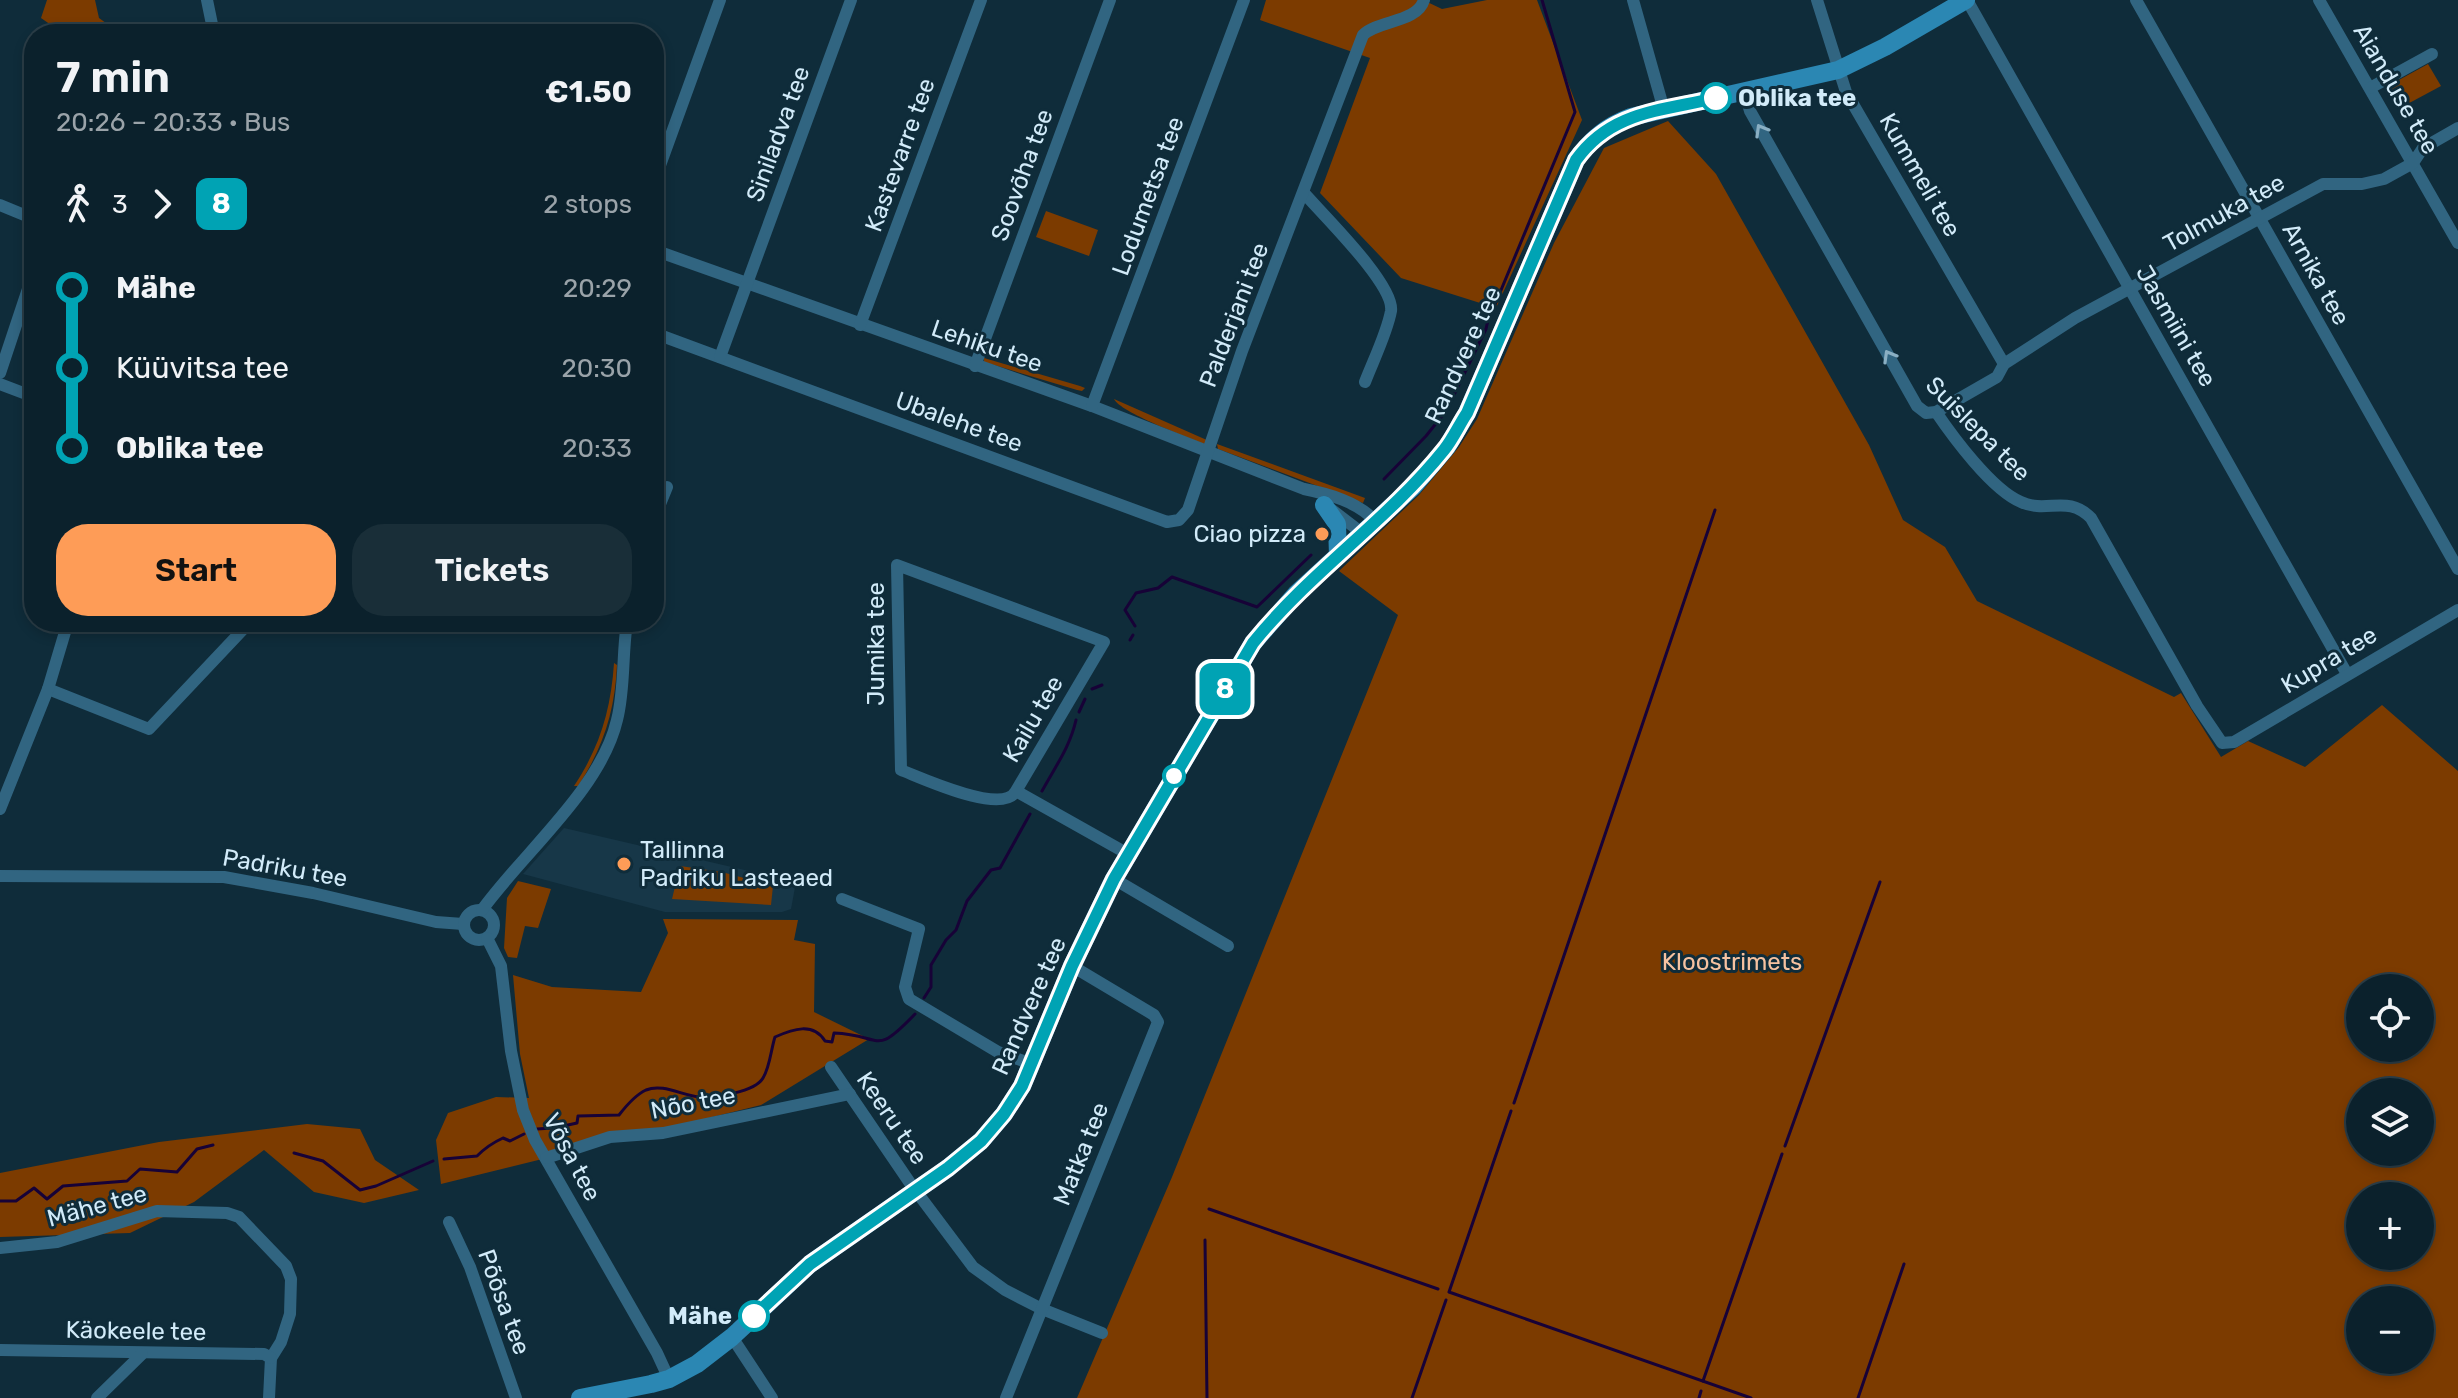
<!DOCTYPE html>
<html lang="en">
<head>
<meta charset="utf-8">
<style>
	:root { --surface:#0b212c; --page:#192e38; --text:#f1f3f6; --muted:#9aa3a9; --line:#2b3e48; --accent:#fe9c57 }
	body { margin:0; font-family:Rubik,sans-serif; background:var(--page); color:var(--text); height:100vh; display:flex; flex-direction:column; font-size:30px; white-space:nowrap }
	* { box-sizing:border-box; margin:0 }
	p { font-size:26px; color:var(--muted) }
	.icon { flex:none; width:44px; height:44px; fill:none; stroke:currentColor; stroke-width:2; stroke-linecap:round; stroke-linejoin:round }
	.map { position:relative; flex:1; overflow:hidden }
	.drawer { position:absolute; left:24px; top:24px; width:640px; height:608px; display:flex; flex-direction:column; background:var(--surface); border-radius:32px; box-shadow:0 4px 12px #0003,0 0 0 2px var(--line) }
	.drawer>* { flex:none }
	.badge { padding:0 16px; border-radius:12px; font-size:28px; line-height:52px }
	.fabs { position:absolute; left:2346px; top:974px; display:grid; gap:16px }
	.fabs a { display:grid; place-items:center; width:88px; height:88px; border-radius:50%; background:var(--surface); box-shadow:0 4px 12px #0003,0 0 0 2px var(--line); font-size:40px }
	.map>.badge { position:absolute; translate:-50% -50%; box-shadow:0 0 0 4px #fff }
	.legs { display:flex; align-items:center; gap:12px; height:88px; padding:0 32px; font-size:26px }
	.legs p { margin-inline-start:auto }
	.head { display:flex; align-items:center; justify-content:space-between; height:136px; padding:0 32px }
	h1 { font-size:44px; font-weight:600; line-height:60px }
	.primary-button { display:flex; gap:16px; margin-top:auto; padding:16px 32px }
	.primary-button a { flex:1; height:92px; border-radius:32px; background:var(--accent); color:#111; font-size:32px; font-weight:600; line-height:92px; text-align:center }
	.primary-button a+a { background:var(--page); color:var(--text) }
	ul { padding:0 32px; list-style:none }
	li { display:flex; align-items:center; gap:28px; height:80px; font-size:30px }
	li i { display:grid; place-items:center; width:12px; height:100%; margin:0 10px; background:currentColor }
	li i::after { content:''; width:20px; height:20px; margin:-10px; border:6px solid; border-radius:50%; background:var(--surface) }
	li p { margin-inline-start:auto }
	li:first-child i { background:linear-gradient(#0000 50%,currentColor 0) }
	li:last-child i { background:linear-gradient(currentColor 50%,#0000 0) }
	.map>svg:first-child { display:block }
	.built { fill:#173748 }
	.green { fill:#7c3b00; fill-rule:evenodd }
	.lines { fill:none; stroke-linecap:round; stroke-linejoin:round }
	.stream { stroke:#170237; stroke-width:3 }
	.minor { stroke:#316581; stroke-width:12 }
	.secondary { stroke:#2b87b3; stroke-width:18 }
	.oneway { stroke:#8aafc3 }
	.line-1-casing { stroke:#fff; stroke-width:18 }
	.line-1 { stroke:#00a3b4; stroke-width:12 }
	.stop-1-dot { fill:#fff; stroke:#00a3b4; stroke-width:4 }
	.poi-dot { fill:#fe9c57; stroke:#0f2c3a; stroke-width:3 }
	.labels { text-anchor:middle; stroke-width:6; stroke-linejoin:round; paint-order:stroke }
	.street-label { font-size:24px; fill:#d2ebf9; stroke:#0f2c3a }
	.stop-label { font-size:24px; font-weight:bold; fill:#d2ebf9; stroke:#0f2c3a; text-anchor:start }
	.poi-label { font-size:24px; fill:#d2ebf9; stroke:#0f2c3a; text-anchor:end }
	.park-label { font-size:24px; fill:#f6c2a0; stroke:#0f2c3a }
</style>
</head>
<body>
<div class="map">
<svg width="2458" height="1398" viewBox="0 0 2458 1398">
	<rect width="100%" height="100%" fill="#0f2c3a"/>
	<!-- built -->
	<path class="built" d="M 564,828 L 796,882 L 791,909 L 782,912 L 665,912 L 523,874 Z"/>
	<!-- green -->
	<g class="green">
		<path d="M 47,0 L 95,0 L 99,18 L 121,34 L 64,34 L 41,18 Z"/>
		<path d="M 1266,0 L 1423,0 L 1442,9 L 1487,0 L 1537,0 L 1582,120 L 1496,308 L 1401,278 L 1320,193 L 1370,58 L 1260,20 Z"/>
		<path d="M 2428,64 L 2441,86 L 2400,108 L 2388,86 Z"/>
		<path d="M 1668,121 L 1716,174 L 1869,445 L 1903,520 L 1945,547 L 1977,601 L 2174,697 L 2181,693 L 2221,757 L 2248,741 L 2305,767 L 2382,705 L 2458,771 L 2458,1398 L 1077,1398 L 1172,1177 L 1398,615 L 1339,571 L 1419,495 L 1459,447 L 1477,419 L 1554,243 L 1604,148 ZM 2360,988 L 2420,988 L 2420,1048 L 2360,1048 ZM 2360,1092 L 2420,1092 L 2420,1152 L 2360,1152 ZM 2360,1196 L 2420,1196 L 2420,1256 L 2360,1256 ZM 2360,1300 L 2420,1300 L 2420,1360 L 2360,1360 Z"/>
		<path d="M 1046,211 L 1098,230 L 1089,256 L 1036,237 Z"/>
		<path d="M 984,358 L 1080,386 L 1085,388 L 1082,391 L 1077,390 L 984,362 Z"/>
		<path d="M 1114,399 L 1209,441 L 1204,444 C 1186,437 1120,412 1114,399 Z"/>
		<path d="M 1217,444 L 1365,498 L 1363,503 L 1218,449 Z"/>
		<path d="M 614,663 L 617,665 C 615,711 603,748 578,786 L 574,786 C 600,747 611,709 614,663 Z"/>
		<path d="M 680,866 L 722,872 L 773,886 L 771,905 L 672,899 Z"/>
		<path d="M 518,881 L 551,889 L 538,928 L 525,926 L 517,958 L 508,957 L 504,948 L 507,898 Z"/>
		<path d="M 663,919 L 798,920 L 794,940 L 815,944 L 814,1012 L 869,1039 L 761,1105 L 441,1184 L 436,1140 L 448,1113 L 496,1097 L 529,1098 L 520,1054 L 513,975 L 552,987 L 641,992 L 668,933 Z"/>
		<path d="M 307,1124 L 360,1129 L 375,1160 L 419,1190 L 364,1203 L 314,1192 L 264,1150 L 194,1202 L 130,1233 L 0,1237 L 0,1173 L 159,1142 Z"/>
	</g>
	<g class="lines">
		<!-- stream -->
		<g class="stream">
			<path d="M 1494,307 L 1575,112 L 1542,0"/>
			<path d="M 1384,479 L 1426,436 L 1446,411 L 1486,329 L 1488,320"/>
			<path d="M 1135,626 L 1125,610 L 1136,593 L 1158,588 L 1172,577 L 1257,607 L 1311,555"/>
			<path d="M 1130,640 L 1133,635"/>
			<path d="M 1092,689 L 1102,685"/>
			<path d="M 1079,712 L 1085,699"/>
			<path d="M 1042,791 C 1055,767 1070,747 1076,720"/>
			<path d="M 924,998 L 931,987 L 931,965 L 946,940 L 956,930 L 967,901 L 991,870 L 1000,868 L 1030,814"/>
			<path d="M 1514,1103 L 1715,510"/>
			<path d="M 1511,1111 L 1449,1292 L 1751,1398"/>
			<path d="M 559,1127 L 577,1123 L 578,1116 L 619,1115 C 626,1106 635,1095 646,1090 C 663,1083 683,1096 700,1097 C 715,1098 755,1092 763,1078 C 770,1067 771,1049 775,1037 C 793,1029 813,1022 825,1041 L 832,1042 L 834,1033 C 884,1035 873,1058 915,1014"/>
			<path d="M 537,1129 L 552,1128"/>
			<path d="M 1785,1146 L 1880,882"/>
			<path d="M 294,1153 L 323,1161 L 360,1190 L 376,1186 L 433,1161"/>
			<path d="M 444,1159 L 477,1156 C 485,1148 492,1143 503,1138 L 510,1141 L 524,1134"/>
			<path d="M 0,1201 L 16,1201 L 34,1188 L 47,1199 L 63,1186 L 127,1181 L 140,1169 L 177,1172 L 197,1149 L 213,1145"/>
			<path d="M 1209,1209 L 1438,1289"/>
			<path d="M 1205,1240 L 1207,1398"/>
			<path d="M 1703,1381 L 1782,1154"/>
			<path d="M 1412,1398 L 1446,1300"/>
			<path d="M 1699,1398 L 1701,1391"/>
			<path d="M 1858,1398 L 1904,1264"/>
		</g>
		<!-- minor -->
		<g class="minor">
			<path d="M 207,0 L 214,34"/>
			<path d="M 1633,0 L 1664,110"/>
			<path d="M 1817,0 L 1846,92 L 2004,364"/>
			<path d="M 1967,0 L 2347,674"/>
			<path d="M 2136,0 L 2458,569"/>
			<path d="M 2319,0 L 2458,243"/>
			<path d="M 2370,88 L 2432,54"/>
			<path d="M 1744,91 L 1750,111 L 1917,406 L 1926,413 L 1936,412 L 1997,377 L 2004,364 L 2075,318 L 2323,184 L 2362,184 L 2384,179 L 2413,163 L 2423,148 L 2458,128"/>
			<path d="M 654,182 L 720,0"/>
			<path d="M 1304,193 C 1323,215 1395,285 1391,311 C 1387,333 1373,361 1365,382"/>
			<path d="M 0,205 L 34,219"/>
			<path d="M 654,250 L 1092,406 L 1304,489 C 1329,494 1358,502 1375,521"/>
			<path d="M 860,325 L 981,0"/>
			<path d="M 654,333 L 1167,522 L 1179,520 L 1188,510 L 1242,351 L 1363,35 C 1378,20 1417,23 1424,0"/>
			<path d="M 720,357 L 851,0"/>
			<path d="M 975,366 L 1110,0"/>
			<path d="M 0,373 L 34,271"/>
			<path d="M 0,384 L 34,397"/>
			<path d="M 1092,406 L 1244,0"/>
			<path d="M 1936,412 C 1953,437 1992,490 2021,502 C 2048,514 2067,494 2091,518 L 2197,706 L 2222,743 L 2234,742 L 2458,610"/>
			<path d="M 1332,510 L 1362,533"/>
			<path d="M 654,519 L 667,487"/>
			<path d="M 48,689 L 149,729 L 250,622"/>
			<path d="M 1016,791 C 1003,816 922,778 901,770 L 897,565 L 1104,642 L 1016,791 L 1128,854"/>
			<path d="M 0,809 L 48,689 L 68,622"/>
			<path d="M 0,876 L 224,877 L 313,893 L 436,922 L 463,924"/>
			<path d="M 1114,879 L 1228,946"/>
			<path d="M 842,899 L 919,929 L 905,987 L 909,999 L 998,1052 L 1032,1064"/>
			<circle cx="479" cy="925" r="15"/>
			<path d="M 482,910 C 524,852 601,789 617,720 C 625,689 622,654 627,622"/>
			<path d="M 487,938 L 501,966 L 511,1051 L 523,1110 L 535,1140 L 657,1353 L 669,1379"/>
			<path d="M 831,1067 L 910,1183 L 973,1267 L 1005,1290 L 1042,1309 L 1102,1333"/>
			<path d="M 546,1158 L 610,1137 L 663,1133 L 850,1094"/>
			<path d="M 449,1222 L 470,1267 L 516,1398"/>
			<path d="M 0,1248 L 57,1242 L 157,1211 L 227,1213 L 239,1217 L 286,1266 L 291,1279 L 290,1314 L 281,1342 L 271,1358 L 269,1398"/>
			<path d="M 732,1337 L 772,1398"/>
			<path d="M 0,1350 L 264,1354 L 271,1358"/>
			<path d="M 97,1398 L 142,1354"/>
			<path d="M 1006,1398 L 1158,1022 L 1154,1015 L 1072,966"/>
		</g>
		<!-- secondary -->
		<g class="secondary">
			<path d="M 1324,505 L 1337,524 L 1338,556"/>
			<path d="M 580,1398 L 651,1384 L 669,1379 L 697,1364 L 732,1337 L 810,1264 L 948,1168 L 981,1141 L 1004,1114 L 1022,1086 L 1072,966 L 1114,879 L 1253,643 L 1296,594 L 1414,486 L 1447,447 L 1467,413 L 1576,160 C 1591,139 1607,126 1631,117 L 1838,70 L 1885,47 L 1966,0"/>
		</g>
	</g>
	<!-- one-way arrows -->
	<defs><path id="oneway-chevron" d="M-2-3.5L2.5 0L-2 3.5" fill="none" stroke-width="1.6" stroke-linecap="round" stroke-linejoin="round" transform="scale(2)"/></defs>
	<g class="oneway">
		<use href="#oneway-chevron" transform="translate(1761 130) rotate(-120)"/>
		<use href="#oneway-chevron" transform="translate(1889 356) rotate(-120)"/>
	</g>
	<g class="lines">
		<!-- line-1 casing -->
		<g class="line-1-casing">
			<path id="line-1" d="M 754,1316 L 810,1264 L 948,1168 L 981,1141 L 1004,1114 L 1022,1086 L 1072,966 L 1114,879 L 1253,643 C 1310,572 1387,521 1444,450 C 1453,439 1459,425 1467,413 L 1576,160 C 1611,111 1661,111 1716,98"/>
		</g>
		<!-- line-1 -->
		<use href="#line-1" class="line-1"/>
	</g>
	<!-- markers -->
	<g class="stop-1-dot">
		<circle cx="1716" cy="98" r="14"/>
		<circle cx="1174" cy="776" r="10"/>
		<circle cx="754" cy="1316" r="14"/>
	</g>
	<g class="poi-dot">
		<circle cx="1322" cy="534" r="8"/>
		<circle cx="624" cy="864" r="8"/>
	</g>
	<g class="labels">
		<!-- street labels -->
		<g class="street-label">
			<text transform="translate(2396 89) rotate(60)" y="8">Aianduse tee</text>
			<text transform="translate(778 134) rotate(-70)" y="8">Siniladva tee</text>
			<text transform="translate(900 155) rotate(-70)" y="8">Kastevarre tee</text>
			<text transform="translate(1022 175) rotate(-70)" y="8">Soovõha tee</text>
			<text transform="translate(1920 175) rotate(60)" y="8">Kummeli tee</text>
			<text transform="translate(1148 196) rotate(-70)" y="8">Lodumetsa tee</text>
			<text transform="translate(2224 213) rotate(-29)" y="8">Tolmuka tee</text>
			<text transform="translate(2316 274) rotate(61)" y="8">Arnika tee</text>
			<text transform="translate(1234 315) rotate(-69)" y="8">Palderjani tee</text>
			<text transform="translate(2176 326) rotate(60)" y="8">Jasmiini tee</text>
			<text transform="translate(987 346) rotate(19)" y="8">Lehiku tee</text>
			<text transform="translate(1463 355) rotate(-65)" y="8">Randvere tee</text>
			<text transform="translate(959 422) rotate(20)" y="8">Ubalehe tee</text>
			<text transform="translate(1978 429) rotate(45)" y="8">Suislepa tee</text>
			<text transform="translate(876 644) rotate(-90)" y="8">Jumika tee</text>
			<text transform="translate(2329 660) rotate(-31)" y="8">Kupra tee</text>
			<text transform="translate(1033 719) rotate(-60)" y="8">Kailu tee</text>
			<text transform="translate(285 868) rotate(10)" y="8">Padriku tee</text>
			<text transform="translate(1029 1006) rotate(-66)" y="8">Randvere tee</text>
			<text transform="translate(693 1103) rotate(-11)" y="8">Nõo tee</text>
			<text transform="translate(892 1118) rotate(56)" y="8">Keeru tee</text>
			<text transform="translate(1081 1154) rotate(-68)" y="8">Matka tee</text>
			<text transform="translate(572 1157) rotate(62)" y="8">Võsa tee</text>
			<text transform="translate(97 1206) rotate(-15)" y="8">Mähe tee</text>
			<text transform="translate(504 1302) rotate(70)" y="8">Põõsa tee</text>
			<text transform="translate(136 1331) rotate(1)" y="8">Käokeele tee</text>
		</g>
		<!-- stop labels -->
		<g class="stop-label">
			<text x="1738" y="106">Oblika tee</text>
			<text x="732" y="1324" text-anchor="end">Mähe</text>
		</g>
		<!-- poi labels -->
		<g class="poi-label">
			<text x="1306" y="542">Ciao pizza</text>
			<text x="640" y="858" text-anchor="start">Tallinna<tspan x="640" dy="28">Padriku Lasteaed</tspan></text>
		</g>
		<!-- park labels -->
		<g class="park-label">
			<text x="1732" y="970">Kloostrimets</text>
		</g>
	</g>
</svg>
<div class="fabs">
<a><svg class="icon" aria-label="locate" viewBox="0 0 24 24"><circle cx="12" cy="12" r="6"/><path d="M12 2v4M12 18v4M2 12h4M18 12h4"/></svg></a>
<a><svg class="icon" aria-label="layers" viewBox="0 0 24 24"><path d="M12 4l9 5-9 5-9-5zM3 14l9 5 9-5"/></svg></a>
<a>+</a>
<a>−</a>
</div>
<b class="badge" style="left:1225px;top:689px;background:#00a3b4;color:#fff">8</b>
<section class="drawer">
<div class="head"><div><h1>7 min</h1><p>20:26 – 20:33 · Bus</p></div><b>€1.50</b></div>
<div class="legs"><svg class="icon" aria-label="walk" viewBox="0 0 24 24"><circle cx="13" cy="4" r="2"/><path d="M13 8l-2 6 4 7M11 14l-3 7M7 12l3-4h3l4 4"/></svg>3<svg class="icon" aria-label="forward" viewBox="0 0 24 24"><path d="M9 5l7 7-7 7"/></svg><b class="badge" style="background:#00a3b4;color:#fff">8</b><p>2 stops</p></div>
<ul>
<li><i style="color:#00a3b4"></i><b>Mähe</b><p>20:29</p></li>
<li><i style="color:#00a3b4"></i><span>Küüvitsa tee</span><p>20:30</p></li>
<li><i style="color:#00a3b4"></i><b>Oblika tee</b><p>20:33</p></li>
</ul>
<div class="primary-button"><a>Start</a><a>Tickets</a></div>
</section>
</div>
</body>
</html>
